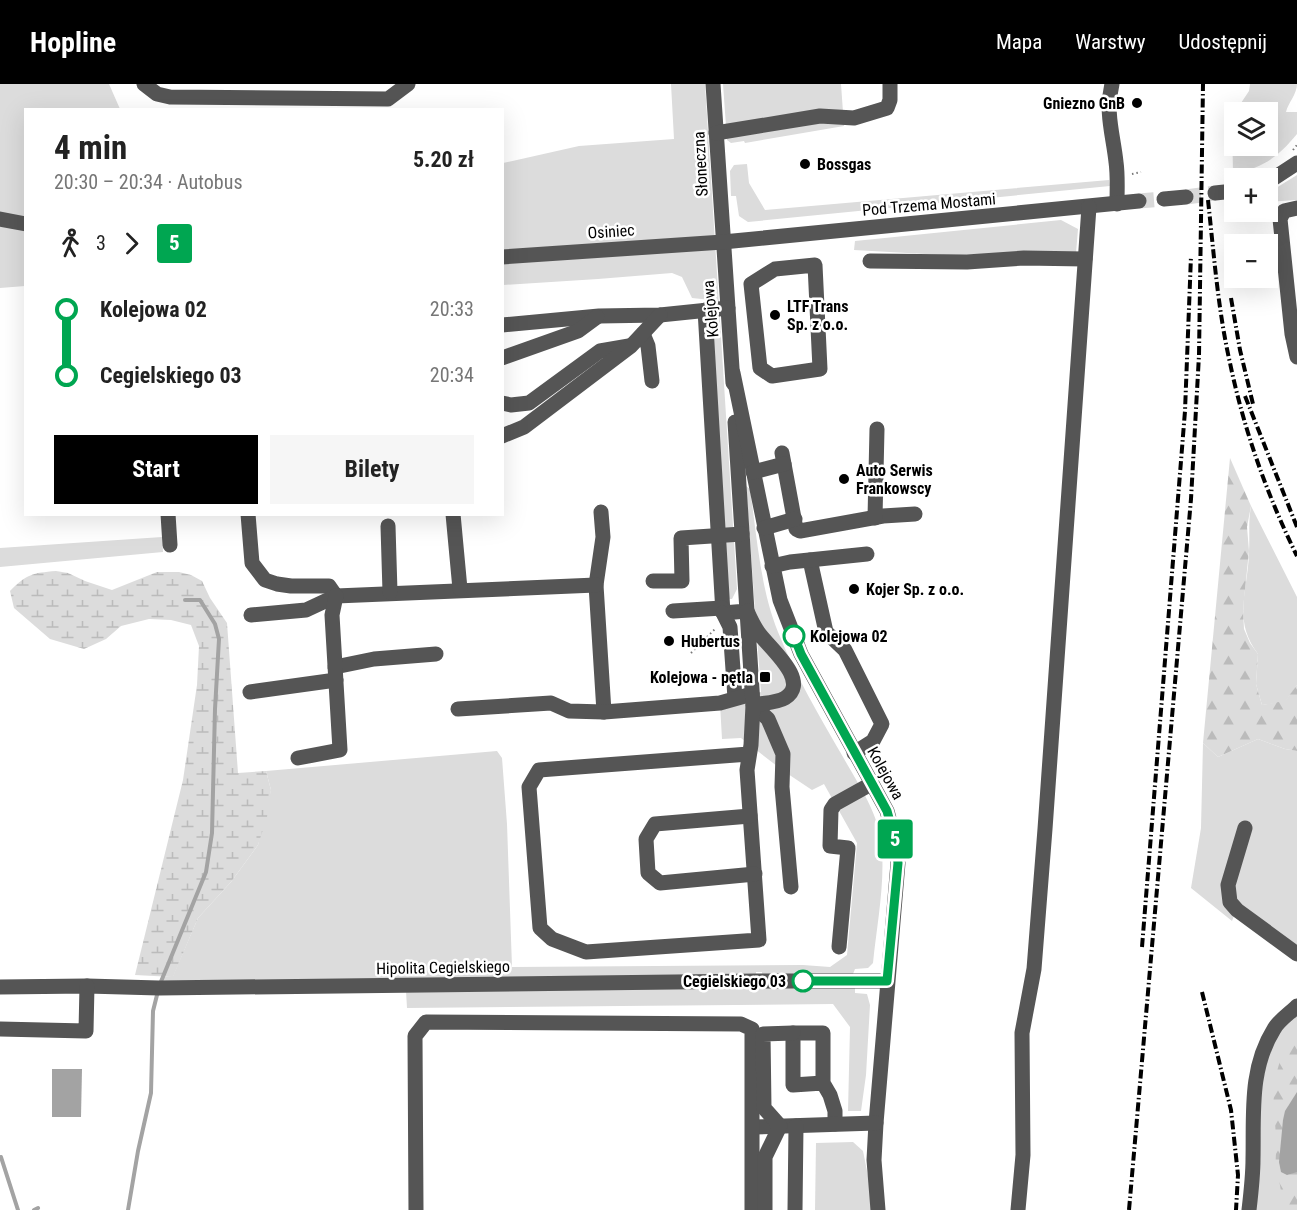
<!DOCTYPE html>
<html lang="pl">
<head>
<meta charset="utf-8">
<style>
	:root { --surface:#fff; --page:#f6f6f6; --text:#222; --muted:#767676; --accent:#000 }
	body { margin:0; font-family:"Roboto Condensed",sans-serif; background:var(--page); color:var(--text); height:100vh; display:flex; flex-direction:column; font-size:22px; white-space:nowrap }
	* { box-sizing:border-box; margin:0 }
	p { font-size:20px; color:var(--muted) }
	.icon { flex:none; width:33px; height:33px; fill:none; stroke:currentColor; stroke-width:2; stroke-linecap:round; stroke-linejoin:round }
	.map { position:relative; flex:1; overflow:hidden }
	.panel { position:absolute; left:24px; top:24px; width:480px; height:408px; display:flex; flex-direction:column; background:var(--surface); border-radius:0px; box-shadow:0 6px 24px #0002 }
	.panel>* { flex:none }
	.badge { padding:0 12px; border-radius:4px; font-size:21px; line-height:39px }
	.controls { position:absolute; left:1224px; top:18px; display:grid; gap:12px }
	.controls a { display:grid; place-items:center; width:54px; height:54px; border-radius:0px; background:var(--surface); box-shadow:0 6px 24px #0002; font-size:30px }
	.map>.badge { position:absolute; translate:-50% -50%; box-shadow:0 0 0 3px #fff }
	.legs { display:flex; align-items:center; gap:9px; height:66px; padding:0 30px; font-size:20px }
	.legs p { margin-inline-start:auto }
	.headline { display:flex; align-items:center; justify-content:space-between; height:102px; padding:0 30px }
	h1 { font-size:33px; font-weight:700; line-height:45px }
	.cta { display:flex; gap:12px; margin-top:auto; padding:12px 30px }
	.cta a { flex:1; height:69px; border-radius:0px; background:var(--accent); color:#fff; font-size:24px; font-weight:700; line-height:69px; text-align:center }
	.cta a+a { background:var(--page); color:var(--text) }
	ul { padding:0 30px; list-style:none }
	li { display:flex; align-items:center; gap:21px; height:66px; font-size:22px }
	li i { display:grid; place-items:center; width:9px; height:100%; margin:0 8px; background:currentColor }
	li i::after { content:''; width:15px; height:15px; margin:-8px; border:4px solid; border-radius:50%; background:var(--surface) }
	li p { margin-inline-start:auto }
	li:first-child i { background:linear-gradient(#0000 50%,currentColor 0) }
	li:last-child i { background:linear-gradient(currentColor 50%,#0000 0) }
	header { display:flex; align-items:center; gap:36px; box-sizing:border-box; height:84px; padding:0 30px; background:var(--accent); color:#fff }
	header strong { font-size:28px }
	nav { display:flex; gap:33px; margin-inline-start:auto; font-size:21px }
	.map>svg:first-child { display:block }
	.green { fill:#dcdcdc }
	.forest { fill:url(#forest-firs) }
	.wetland { fill:url(#wetland-marsh) }
	.water { fill:#a3a3a3 }
	.lines { fill:none; stroke-linecap:round; stroke-linejoin:round }
	.stream { stroke:#a3a3a3; stroke-width:4 }
	.minor-tunnel { stroke:#d9d9d9; stroke-width:15; stroke-dasharray:15 8; stroke-linecap:butt }
	.path { stroke:#777; stroke-width:2; stroke-dasharray:1.5 3; stroke-linecap:butt }
	.minor { stroke:#555; stroke-width:15 }
	.rail { stroke:#000; stroke-width:4; stroke-dasharray:9 3 1.5 3; stroke-linecap:butt }
	.line-1-casing { stroke:#fff; stroke-width:14 }
	.line-1 { stroke:#00a651; stroke-width:9 }
	.poi-dot { fill:#000; stroke:#fff; stroke-width:2 }
	.stop-1-dot { fill:#fff; stroke:#00a651; stroke-width:3 }
	.labels { text-anchor:middle; stroke-width:5; stroke-linejoin:round; paint-order:stroke }
	.poi-label { font-size:16px; font-weight:bold; fill:#000; stroke:#fff; text-anchor:start }
	.street-label { font-size:16px; fill:#000; stroke:#fff }
	.stop-label { font-size:16px; font-weight:bold; fill:#000; stroke:#fff; text-anchor:start }
</style>
</head>
<body>
<header>
<strong>Hopline</strong>
<nav><a>Mapa</a><a>Warstwy</a><a>Udostępnij</a></nav>
</header>
<div class="map">
<svg width="1297" height="1126" viewBox="0 0 1297 1126">
	<defs>
		<pattern id="forest-firs" width="22" height="20" patternUnits="userSpaceOnUse" patternTransform="scale(1.5)"><rect width="22" height="20" fill="#dcdcdc"/><path d="M5 1l3.5 6h-7zM16 11l3.5 6h-7z" fill="#bbb"/></pattern>
		<pattern id="wetland-marsh" width="20" height="14" patternUnits="userSpaceOnUse" patternTransform="scale(1.5)"><rect width="20" height="14" fill="#dcdcdc"/><path d="M1 5h8M5 5V1M11 12h8M15 12V8" fill="none" stroke="#bbb"/></pattern>
	</defs>
	<rect width="100%" height="100%" fill="#fff"/>
	<!-- green -->
	<g class="green">
		<path d="M 0,0 L 109,0 L 120,25 L 26,26 L 25,202 L 0,204 Z"/>
		<path d="M 671,0 L 705,0 L 737,505 L 732,515 L 727,515 L 711,216 L 692,214 L 682,193 L 672,189 L 598,195 L 503,201 L 503,79 L 579,62 L 674,55 Z"/>
		<path d="M 723,0 L 841,0 L 844,42 L 745,59 L 744,57 L 731,59 L 727,56 Z"/>
		<path d="M 1250,0 L 1297,0 C 1297,10 1288,19 1286,28 L 1297,28 L 1297,50 C 1278,73 1263,84 1233,90 L 1232,34 L 1234,29 L 1234,62 L 1268,62 L 1268,28 L 1235,28 L 1249,7 Z"/>
		<path d="M 747,80 L 749,99 L 765,126 L 1109,96 L 1110,102 L 748,138 L 739,132 L 736,112 L 731,112 L 730,87 L 734,81 Z"/>
		<path d="M 1297,91 L 1297,116 L 1268,118 L 1268,109 Z"/>
		<path d="M 1061,136 L 1078,145 L 1076,169 L 943,171 L 854,166 L 855,157 Z"/>
		<path d="M 746,402 L 750,405 C 757,453 760,503 778,548 C 795,591 820,633 843,673 C 857,698 877,727 881,756 C 886,796 877,839 873,879 L 868,884 L 855,885 L 853,890 L 762,891 L 762,888 L 756,888 L 756,891 L 160,899 L 162,893 L 173,892 L 198,834 L 231,798 L 258,761 L 271,706 L 266,687 L 497,667 L 502,674 L 507,740 L 512,883 L 803,881 L 830,883 L 847,871 L 857,759 L 824,700 L 812,706 L 782,686 L 741,654 L 722,655 L 720,619 L 761,608 Z"/>
		<path d="M 1251,422 L 1297,513 L 1297,601 L 1285,618 L 1262,621 L 1256,600 L 1258,570 C 1232,535 1248,508 1249,468 C 1250,451 1248,440 1251,422 Z"/>
		<path d="M 162,453 L 163,468 L 0,483 L 0,464 Z"/>
		<path d="M 1258,655 L 1285,665 L 1297,667 L 1297,861 L 1238,822 L 1232,837 L 1191,804 L 1201,744 L 1203,659 L 1218,673 Z"/>
		<path d="M 801,903 L 802,906 L 807,906 L 808,903 L 855,903 L 855,909 L 867,910 L 870,921 L 866,991 L 861,1027 L 848,1027 L 850,943 L 833,920 L 407,924 L 406,907 Z"/>
		<path d="M 1297,914 L 1297,1126 L 1245,1126 L 1271,938 Z"/>
		<path d="M 853,1058 L 863,1067 L 869,1097 L 871,1126 L 815,1126 L 816,1059 Z"/>
	</g>
	<!-- forest -->
	<g class="forest">
		<path d="M 1230,374 L 1251,422 L 1247,443 L 1249,467 L 1243,525 L 1244,545 L 1250,559 L 1258,570 L 1256,600 L 1262,621 L 1285,617 L 1297,601 L 1297,667 L 1285,665 L 1258,655 L 1218,673 L 1203,659 Z"/>
		<path d="M 1297,942 L 1297,1126 L 1280,1126 C 1284,1106 1278,1098 1276,1081 C 1275,1072 1277,1062 1276,1053 C 1274,1015 1269,1004 1284,967 C 1287,958 1291,949 1297,942 Z"/>
	</g>
	<!-- wetland -->
	<path class="wetland" d="M 56,487 L 68,489 L 85,497 L 112,506 L 157,488 L 179,488 L 191,491 L 202,497 L 210,514 L 227,539 L 238,689 L 266,687 L 271,706 L 267,733 L 258,761 L 231,798 L 198,834 L 173,893 L 135,891 L 183,696 L 197,601 L 199,562 L 191,541 L 171,536 L 149,535 L 121,542 L 106,555 L 84,565 L 50,555 L 14,524 L 10,507 C 27,490 32,489 56,487 Z"/>
	<!-- water -->
	<g class="water">
		<path d="M 52,985 L 82,985 L 81,1033 L 52,1033 Z"/>
		<path d="M 1297,1008 L 1297,1088 L 1287,1091 L 1281,1088 L 1279,1078 L 1283,1036 L 1285,1027 Z"/>
	</g>
	<g class="lines">
		<!-- stream -->
		<g class="stream">
			<path d="M 160,900 L 206,788 L 212,749 L 215,625 L 219,555 L 215,540 L 200,516 L 185,516"/>
			<path d="M 1,1073 L 18,1126"/>
			<path d="M 34,1126 L 38,1124"/>
			<path d="M 128,1126 L 138,1067 L 151,1009 L 153,927 L 158,907"/>
		</g>
		<!-- minor-tunnel -->
		<g class="minor-tunnel">
			<path d="M 1186,113 L 1215,109"/>
			<path d="M 1139,117 L 1164,115"/>
		</g>
		<!-- path -->
		<g class="path">
			<path d="M 1293,66 L 1297,61"/>
			<path d="M 1132,90 L 1141,88"/>
			<path d="M 1245,94 L 1256,91"/>
			<path d="M 691,569 L 715,545"/>
		</g>
		<!-- minor -->
		<g class="minor">
			<path d="M 144,0 L 157,10 L 170,13 L 388,15 L 408,0"/>
			<path d="M 713,0 L 733,299"/>
			<path d="M 1112,0 C 1105,29 1113,50 1116,78 C 1118,92 1117,107 1117,120"/>
			<path d="M 716,49 L 820,32 L 854,34 L 887,24 L 890,16 L 890,0"/>
			<path d="M 1268,98 L 1297,79"/>
			<path d="M 1215,109 L 1234,107"/>
			<path d="M 1164,115 L 1186,113"/>
			<path d="M 1297,124 L 1284,127 L 1280,135 L 1292,250 L 1297,273"/>
			<path d="M 0,135 L 26,140"/>
			<path d="M 502,173 L 723,158 L 1139,117"/>
			<path d="M 870,177 L 967,178 L 1024,174 L 1085,175"/>
			<path d="M 815,181 L 820,285 L 772,292 L 760,284 L 751,200 L 775,185 Z"/>
			<path d="M 705,226 L 723,529 L 747,527 L 735,338"/>
			<path d="M 502,241 L 599,232 L 660,231 L 728,224"/>
			<path d="M 643,250 L 648,262 L 652,297"/>
			<path d="M 502,274 L 578,247 L 597,233"/>
			<path d="M 733,289 L 780,516 L 801,570 L 887,727 L 895,756 L 898,779 L 876,1039 L 874,1076 L 878,1126"/>
			<path d="M 502,319 L 511,321 L 529,319 L 600,267 L 629,262"/>
			<path d="M 502,352 L 524,343 L 631,262 L 660,231"/>
			<path d="M 782,369 L 796,445 L 800,447 L 883,432 L 915,430"/>
			<path d="M 753,388 L 784,380"/>
			<path d="M 601,428 L 603,453 L 596,501 L 604,628"/>
			<path d="M 168,430 L 170,461"/>
			<path d="M 248,430 L 252,479 L 265,496 L 277,500 L 291,502 L 329,502 L 336,512 L 596,501"/>
			<path d="M 453,430 L 460,505"/>
			<path d="M 875,434 L 877,345"/>
			<path d="M 388,442 L 390,508"/>
			<path d="M 764,444 L 795,435"/>
			<path d="M 810,476 L 826,548 L 845,566 L 882,640 L 873,657 L 854,669"/>
			<path d="M 772,482 L 790,478 L 867,470"/>
			<path d="M 653,497 L 682,497 L 681,454 L 742,450"/>
			<path d="M 673,527 L 722,524"/>
			<path d="M 723,529 L 730,543 L 735,614"/>
			<path d="M 251,531 L 306,526 L 336,512"/>
			<path d="M 335,583 L 374,575 L 436,570"/>
			<path d="M 250,608 L 336,596"/>
			<path d="M 753,621 L 768,635 L 783,670 L 782,703 L 791,803"/>
			<path d="M 458,625 L 551,619 L 569,627 L 604,628 L 720,619 L 752,610"/>
			<path d="M 749,670 L 539,686 L 529,703 L 540,844 L 552,855 L 586,868 L 759,856 L 747,686 L 751,661 L 753,621 L 747,527 C 750,534 754,542 758,548 C 767,562 812,597 785,614 C 777,619 762,619 753,621"/>
			<path d="M 298,674 L 340,666 L 332,531 L 336,512"/>
			<path d="M 750,732 L 655,740 L 646,755 L 648,789 L 660,799 L 755,790"/>
			<path d="M 1245,744 L 1228,801 L 1230,818 L 1237,826 L 1297,870"/>
			<path d="M 839,863 L 848,764 L 830,762 L 831,726 L 835,720 L 871,700"/>
			<path d="M 0,903 L 87,902 L 159,904 L 757,897 L 887,897"/>
			<path d="M 0,945 L 86,947 L 87,902"/>
			<path d="M 823,999 L 793,1001 L 793,949 L 823,949 L 823,999 L 830,1011 L 835,1027 L 835,1040"/>
			<path d="M 753,1043 L 876,1039"/>
			<path d="M 416,1126 L 415,952 L 426,938 L 741,940 L 752,945 L 752,1126"/>
			<path d="M 765,1126 L 765,1073 L 780,1042 L 764,1024 L 763,950 L 793,949"/>
			<path d="M 795,1126 L 796,1042"/>
			<path d="M 1018,1126 L 1023,1071 L 1022,949 L 1034,885 L 1045,745 L 1089,123"/>
			<path d="M 1249,1126 C 1251,1109 1253,1092 1253,1075 C 1254,1030 1249,985 1274,945 C 1279,936 1290,929 1297,922"/>
		</g>
		<!-- rail -->
		<g class="rail">
			<path d="M 1208,116 C 1214,171 1218,226 1230,279 C 1244,346 1267,411 1297,472"/>
			<path d="M 1231,214 L 1240,266 L 1253,320"/>
			<path d="M 1245,312 L 1297,443"/>
			<path d="M 1142,863 L 1185,327 L 1191,172"/>
			<path d="M 1202,908 L 1231,1026 L 1238,1091 L 1236,1126"/>
			<path d="M 1129,1126 L 1191,415 L 1199,271 L 1203,0"/>
		</g>
	</g>
	<g class="lines">
		<!-- line-1 casing -->
		<g class="line-1-casing">
			<path id="line-1" d="M 794,552 L 801,570 L 887,727 L 895,756 L 898,779 L 887,897 L 803,897"/>
		</g>
		<!-- line-1 -->
		<use href="#line-1" class="line-1"/>
	</g>
	<!-- markers -->
	<g class="poi-dot">
		<circle cx="1137" cy="19" r="6"/>
		<circle cx="805" cy="80" r="6"/>
		<circle cx="775" cy="231" r="6"/>
		<circle cx="844" cy="395" r="6"/>
		<circle cx="854" cy="505" r="6"/>
		<circle cx="669" cy="557" r="6"/>
		<rect x="759" y="587" width="12" height="12" rx="3"/>
	</g>
	<g class="stop-1-dot">
		<circle cx="794" cy="552" r="10"/>
		<circle cx="803" cy="897" r="10"/>
	</g>
	<g class="labels">
		<!-- poi labels -->
		<g class="poi-label">
			<text x="1125" y="25" text-anchor="end">Gniezno GnB</text>
			<text x="817" y="86">Bossgas</text>
			<text x="787" y="228">LTF Trans<tspan x="787" dy="18">Sp. z o.o.</tspan></text>
			<text x="856" y="392">Auto Serwis<tspan x="856" dy="18">Frankowscy</tspan></text>
			<text x="866" y="511">Kojer Sp. z o.o.</text>
			<text x="681" y="563">Hubertus</text>
			<text x="753" y="599" text-anchor="end">Kolejowa - pętla</text>
		</g>
		<!-- street labels -->
		<g class="street-label">
			<text transform="translate(700 80) rotate(-93)" y="6">Słoneczna</text>
			<text transform="translate(929 120) rotate(-5)" y="6">Pod Trzema Mostami</text>
			<text transform="translate(611 147) rotate(-4)" y="6">Osiniec</text>
			<text transform="translate(710 225) rotate(-95)" y="6">Kolejowa</text>
			<text transform="translate(886 689) rotate(61)" y="6">Kolejowa</text>
			<text transform="translate(443 883) rotate(-1)" y="6">Hipolita Cegielskiego</text>
		</g>
		<!-- stop labels -->
		<g class="stop-label">
			<text x="810" y="558">Kolejowa 02</text>
			<text x="786" y="903" text-anchor="end">Cegielskiego 03</text>
		</g>
	</g>
</svg>
<div class="controls">
<a><svg class="icon" aria-label="layers" viewBox="0 0 24 24"><path d="M12 4l9 5-9 5-9-5zM3 14l9 5 9-5"/></svg></a>
<a>+</a>
<a>−</a>
</div>
<b class="badge" style="left:895px;top:755px;background:#00a651;color:#fff">5</b>
<section class="panel">
<div class="headline"><div><h1>4 min</h1><p>20:30 – 20:34 · Autobus</p></div><b>5.20 zł</b></div>
<div class="legs"><svg class="icon" aria-label="walk" viewBox="0 0 24 24"><circle cx="13" cy="4" r="2"/><path d="M13 8l-2 6 4 7M11 14l-3 7M7 12l3-4h3l4 4"/></svg>3<svg class="icon" aria-label="forward" viewBox="0 0 24 24"><path d="M9 5l7 7-7 7"/></svg><b class="badge" style="background:#00a651;color:#fff">5</b></div>
<ul>
<li><i style="color:#00a651"></i><b>Kolejowa 02</b><p>20:33</p></li>
<li><i style="color:#00a651"></i><b>Cegielskiego 03</b><p>20:34</p></li>
</ul>
<div class="cta"><a>Start</a><a>Bilety</a></div>
</section>
</div>
</body>
</html>
